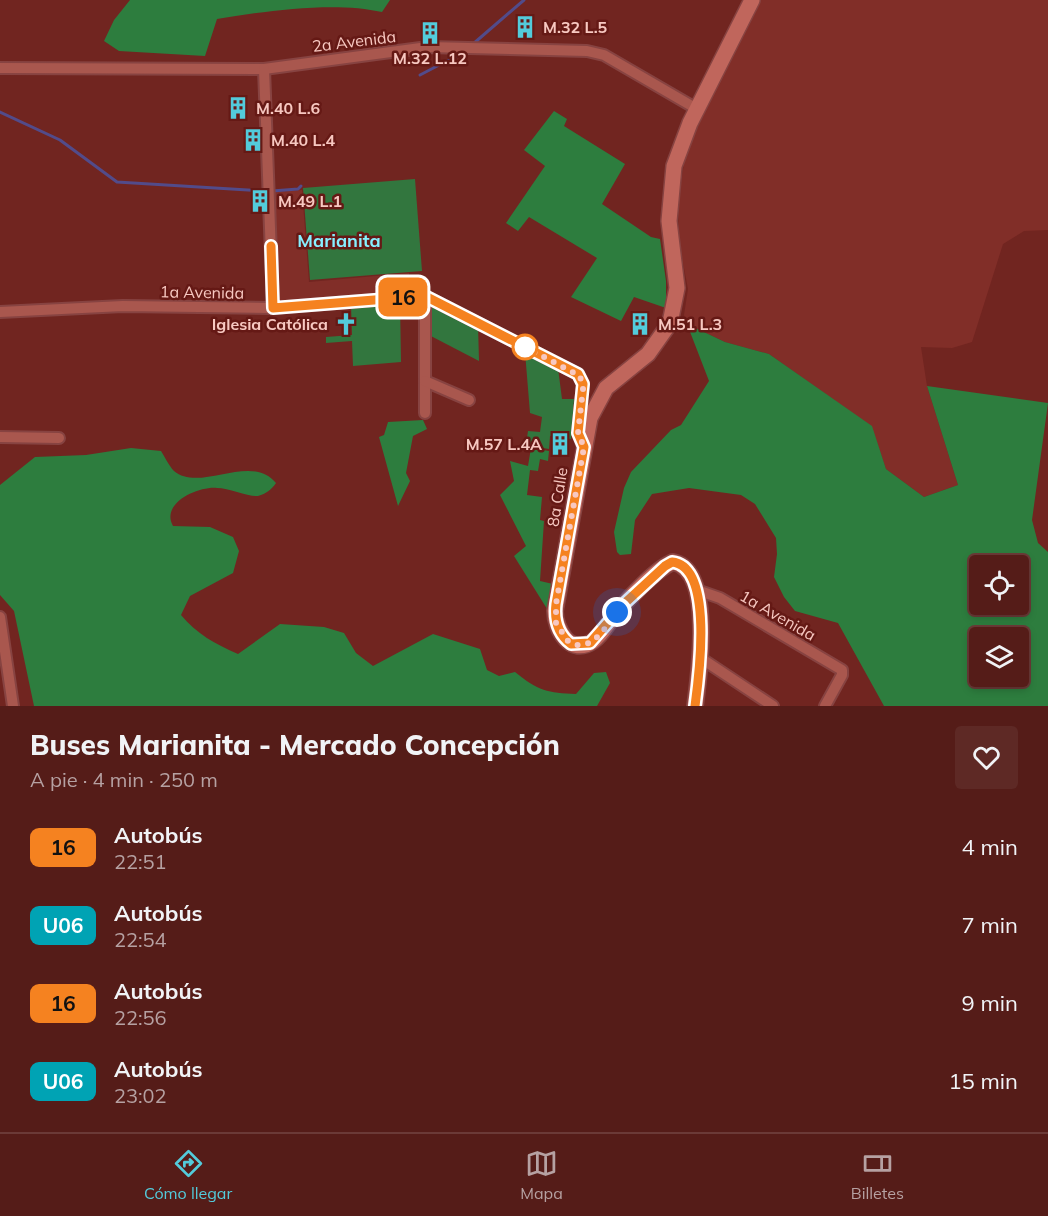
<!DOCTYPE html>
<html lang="es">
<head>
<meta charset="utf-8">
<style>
	:root { --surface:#551c18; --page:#5e2925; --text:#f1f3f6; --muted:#b6a1a2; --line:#6b3a37; --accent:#53cbdb }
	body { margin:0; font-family:Mulish,sans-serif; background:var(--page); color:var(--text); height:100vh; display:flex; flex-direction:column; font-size:22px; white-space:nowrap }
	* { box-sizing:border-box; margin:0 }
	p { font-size:20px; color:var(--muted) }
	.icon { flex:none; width:33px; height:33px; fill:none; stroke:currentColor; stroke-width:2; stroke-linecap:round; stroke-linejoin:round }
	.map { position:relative; height:706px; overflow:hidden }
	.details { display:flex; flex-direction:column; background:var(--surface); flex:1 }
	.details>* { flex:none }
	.badge { padding:0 12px; border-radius:9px; font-size:21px; line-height:39px }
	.buttons { position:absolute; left:969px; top:555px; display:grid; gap:12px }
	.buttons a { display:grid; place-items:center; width:60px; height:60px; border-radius:6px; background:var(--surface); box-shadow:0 3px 9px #0003,0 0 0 2px var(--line); font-size:30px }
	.you { position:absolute; width:30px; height:30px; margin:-15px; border:4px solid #fff; border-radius:50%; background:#1a73e8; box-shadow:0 0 0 9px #1a73e833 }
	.map>.badge { position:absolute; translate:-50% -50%; box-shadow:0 0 0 3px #fff }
	.round { display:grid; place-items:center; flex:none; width:63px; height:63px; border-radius:6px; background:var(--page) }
	.summary { display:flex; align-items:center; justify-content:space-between; height:102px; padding:0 30px }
	h1 { font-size:28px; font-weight:800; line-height:45px }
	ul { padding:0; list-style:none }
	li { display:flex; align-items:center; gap:18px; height:78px; padding:0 30px }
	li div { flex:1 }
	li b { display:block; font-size:22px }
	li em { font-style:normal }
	li .badge { min-width:66px; font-weight:700; text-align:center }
	.tab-bar { display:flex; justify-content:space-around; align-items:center; height:84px; border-top:2px solid var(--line); background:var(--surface); font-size:16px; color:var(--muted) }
	.tab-bar a { display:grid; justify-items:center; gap:3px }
	.tab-bar .on { color:var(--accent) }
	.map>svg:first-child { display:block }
	.built { fill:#812e28 }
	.green { fill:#32763e }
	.forest { fill:#2d7d3e; fill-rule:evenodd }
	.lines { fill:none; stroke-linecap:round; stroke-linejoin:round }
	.stream { stroke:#524b8a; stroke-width:3 }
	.minor-casing { stroke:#874341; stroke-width:14 }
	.secondary-casing { stroke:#874341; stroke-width:18 }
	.minor { stroke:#a9574e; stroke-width:10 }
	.secondary { stroke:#c0665c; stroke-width:15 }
	.line-casing { stroke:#fff; stroke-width:14 }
	.line { stroke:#f58220; stroke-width:9 }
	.walk { stroke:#f7c8c1; stroke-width:6; stroke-dasharray:0 10.8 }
	.stop-dot { fill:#fff; stroke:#f58220; stroke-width:3 }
	.labels { text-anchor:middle; stroke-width:5; stroke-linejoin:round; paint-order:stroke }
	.poi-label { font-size:16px; font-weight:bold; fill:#f7c8c1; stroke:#651915; text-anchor:start }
	.street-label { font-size:16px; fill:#f7c8c1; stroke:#651915 }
	.neighbourhood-label { font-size:18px; font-weight:bold; fill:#86f0ff; stroke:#651915 }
</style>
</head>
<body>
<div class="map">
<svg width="1048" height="706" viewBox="0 0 1048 706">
	<rect width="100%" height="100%" fill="#712520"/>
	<!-- built -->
	<g class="built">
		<path d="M 761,0 L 1048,0 L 1048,230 L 1024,231 L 1003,244 L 972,342 L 952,348 L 921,347 L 927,386 L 958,485 L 924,497 L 886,469 L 871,426 L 769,354 L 725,342 L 687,324 L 684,315 L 688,289 L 679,242 L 678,204 L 684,163 L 698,125 Z"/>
		<path d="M 302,190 L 309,282 L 409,273 L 409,294 L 279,306 L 275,192 Z"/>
	</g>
	<!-- green -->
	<g class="green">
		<path d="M 415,179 L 422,271 L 310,280 L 303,188 Z"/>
		<path d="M 427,299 L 478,325 L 479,361 L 427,334 Z"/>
		<path d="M 393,301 L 400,301 L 401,362 L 353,366 L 352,341 L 326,343 L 326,337 L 352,335 L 351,305 L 378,302 L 379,314 L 394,313 Z"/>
		<path d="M 525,352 L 558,368 L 562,399 L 574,399 L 571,439 L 550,436 L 549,449 L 526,445 L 528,431 L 540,432 L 542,417 L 530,413 Z"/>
	</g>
	<!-- forest -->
	<g class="forest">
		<path d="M 130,0 L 390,0 L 382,12 C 335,1 265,11 217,19 L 205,56 L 119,51 L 104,41 L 114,20 Z"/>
		<path d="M 554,111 L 567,119 L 564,126 L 625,164 L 602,204 L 651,237 L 660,239 L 666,281 L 666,308 L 634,297 L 621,321 L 571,297 L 597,258 L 529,217 L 518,231 L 506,223 L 545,166 L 524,150 Z"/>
		<path d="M 687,324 L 725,342 L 769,354 L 872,426 L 886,469 L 924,497 L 958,485 L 927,386 L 1048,403 L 1032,520 L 1038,543 L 1048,552 L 1048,706 L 884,706 L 838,623 L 795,611 L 784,597 L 774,577 L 777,554 L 776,538 L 755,504 L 741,495 L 689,488 L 652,494 L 635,520 L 631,554 L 620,555 L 617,552 L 614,532 L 624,488 L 631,472 L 671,430 L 681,425 L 709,381 ZM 980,566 L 1018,566 L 1018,604 L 980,604 ZM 980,638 L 1018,638 L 1018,676 L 980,676 Z"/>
		<path d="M 423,420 L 427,429 L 413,436 L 406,473 L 410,481 L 398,506 L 379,437 L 384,435 L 388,422 Z"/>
		<path d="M 131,448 L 161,451 C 165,457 169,466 174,471 C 200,493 251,452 276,483 C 272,489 266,494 258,496 C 249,497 229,488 217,488 C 199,486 160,503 173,526 L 210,527 L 233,537 L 239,551 L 233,573 L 190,596 L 181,615 C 197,634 215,644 238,654 L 280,624 L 324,627 L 344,633 L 356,653 L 373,666 L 433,634 L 480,649 L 487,670 L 499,676 L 515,672 C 538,691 548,693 576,694 L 594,673 L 606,672 L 610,683 L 597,706 L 34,706 L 14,611 L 0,595 L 0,485 L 35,457 L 86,455 Z"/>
		<path d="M 531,448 L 549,451 L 548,461 L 540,459 L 538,471 L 530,470 L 527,495 L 542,497 L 540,520 L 544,521 L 540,581 L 553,584 L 549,612 L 514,556 L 526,546 L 500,495 L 514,481 L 510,461 L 528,466 Z"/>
	</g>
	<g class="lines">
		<!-- stream -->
		<g class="stream">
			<path d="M 473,44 L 524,0"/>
			<path d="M 420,75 L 464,52"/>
			<path d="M 0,112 L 60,140 L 117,182 L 265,191"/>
			<path d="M 272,191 L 298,189 L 301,186"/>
		</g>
		<!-- minor casing -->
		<g class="minor-casing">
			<g id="minor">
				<path d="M 0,68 L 264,69 L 428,47 L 587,51 L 604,55 L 697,109"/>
				<path d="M 264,69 L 273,308"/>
				<path d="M 425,296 L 425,413"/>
				<path d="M 0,312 L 123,306 L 273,308 L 425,296 L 578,374 L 583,384 L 578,433 L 583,447"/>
				<path d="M 425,381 L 469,400"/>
				<path d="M 0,437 L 59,438"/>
				<path d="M 697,590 L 720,598 L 842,670 L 842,675 L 825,706"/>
				<path d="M 0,617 L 13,706"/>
				<path d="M 699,657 L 773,706"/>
			</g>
		</g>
		<!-- secondary casing -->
		<g class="secondary-casing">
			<path id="secondary" d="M 695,706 C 699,675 714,570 673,562 C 657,568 629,598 617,612 C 609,621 603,634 593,641 C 571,657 555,630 555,611 L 590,418 L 606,388 L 648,354 L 670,323 L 677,288 L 669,221 L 674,166 L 690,123 L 752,0"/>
		</g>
		<!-- minor -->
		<use href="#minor" class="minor"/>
		<!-- secondary -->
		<use href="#secondary" class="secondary"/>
	</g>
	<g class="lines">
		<!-- line casing -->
		<g class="line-casing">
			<path id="line" d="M 271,246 L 273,308 L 425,296 L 578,374 L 583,384 L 578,433 L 584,447 L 556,604 C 554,621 558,634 571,644 L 590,643 L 626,602 L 665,566 L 672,562 C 714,566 699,677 695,706"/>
		</g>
		<!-- line -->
		<use href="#line" class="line"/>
		<!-- walk -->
		<path class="walk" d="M 525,347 L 580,376 L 583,389 L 578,433 L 584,447 L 556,604 L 556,623 L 568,641 C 589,656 606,627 617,612"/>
	</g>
	<!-- icons -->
	<defs>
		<g id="building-bare" transform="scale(1.8)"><path d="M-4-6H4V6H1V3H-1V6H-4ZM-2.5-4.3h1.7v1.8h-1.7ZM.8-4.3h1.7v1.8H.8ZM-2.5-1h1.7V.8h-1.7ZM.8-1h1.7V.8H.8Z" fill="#53cbdb" stroke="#651915" stroke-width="2.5" paint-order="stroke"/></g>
		<g id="church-bare" transform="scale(1.8)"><path d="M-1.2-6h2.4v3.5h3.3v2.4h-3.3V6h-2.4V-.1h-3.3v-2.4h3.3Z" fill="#53cbdb" stroke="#651915" stroke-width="2.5" paint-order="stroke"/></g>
	</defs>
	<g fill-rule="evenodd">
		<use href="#building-bare" x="525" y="27"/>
		<use href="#building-bare" x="430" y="33"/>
		<use href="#building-bare" x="238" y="108"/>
		<use href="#building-bare" x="253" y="140"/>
		<use href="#building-bare" x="260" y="201"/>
		<use href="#church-bare" x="346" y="324"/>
		<use href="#building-bare" x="640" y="324"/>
		<use href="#building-bare" x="560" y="444"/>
	</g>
	<!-- markers -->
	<circle class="stop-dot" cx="525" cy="347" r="12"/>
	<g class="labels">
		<!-- poi labels -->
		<g class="poi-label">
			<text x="543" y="33">M.32 L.5</text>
			<text x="430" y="64" text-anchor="middle">M.32 L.12</text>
			<text x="256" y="114">M.40 L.6</text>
			<text x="271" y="146">M.40 L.4</text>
			<text x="278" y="207">M.49 L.1</text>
			<text x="328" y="330" text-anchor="end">Iglesia Católica</text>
			<text x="658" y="330">M.51 L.3</text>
			<text x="542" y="450" text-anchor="end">M.57 L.4A</text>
		</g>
		<!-- street labels -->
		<g class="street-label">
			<text transform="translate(354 41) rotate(-7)" y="6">2a Avenida</text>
			<text transform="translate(202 292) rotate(1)" y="6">1a Avenida</text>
			<text transform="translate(557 497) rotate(-81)" y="6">8a Calle</text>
			<text transform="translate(778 615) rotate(30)" y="6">1a Avenida</text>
		</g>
		<!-- neighbourhood labels -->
		<g class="neighbourhood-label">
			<text x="339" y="247">Marianita</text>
		</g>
	</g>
</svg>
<div class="buttons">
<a><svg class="icon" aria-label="locate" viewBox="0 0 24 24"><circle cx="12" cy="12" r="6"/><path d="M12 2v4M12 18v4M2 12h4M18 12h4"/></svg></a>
<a><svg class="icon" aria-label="layers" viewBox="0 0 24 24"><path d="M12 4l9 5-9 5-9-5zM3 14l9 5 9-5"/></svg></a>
</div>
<div class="you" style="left:617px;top:612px"></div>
<b class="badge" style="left:403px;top:297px;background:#f58220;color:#111">16</b>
</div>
<section class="details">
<div class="summary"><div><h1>Buses Marianita - Mercado Concepción</h1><p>A pie · 4 min · 250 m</p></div><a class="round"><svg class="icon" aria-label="heart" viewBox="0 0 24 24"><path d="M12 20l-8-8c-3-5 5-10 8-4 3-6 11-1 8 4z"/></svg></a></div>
<ul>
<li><span class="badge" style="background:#f58220;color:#111">16</span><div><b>Autobús</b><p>22:51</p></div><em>4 min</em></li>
<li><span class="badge" style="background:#00a3b4;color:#fff">U06</span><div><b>Autobús</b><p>22:54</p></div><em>7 min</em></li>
<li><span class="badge" style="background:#f58220;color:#111">16</span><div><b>Autobús</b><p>22:56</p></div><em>9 min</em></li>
<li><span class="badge" style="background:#00a3b4;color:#fff">U06</span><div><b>Autobús</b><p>23:02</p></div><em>15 min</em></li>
</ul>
</section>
<nav class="tab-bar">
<a class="on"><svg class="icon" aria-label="directions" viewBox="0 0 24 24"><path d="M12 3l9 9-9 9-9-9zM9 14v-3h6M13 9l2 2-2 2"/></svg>Cómo llegar</a>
<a><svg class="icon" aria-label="map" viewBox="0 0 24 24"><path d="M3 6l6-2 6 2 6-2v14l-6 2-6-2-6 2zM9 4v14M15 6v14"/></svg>Mapa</a>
<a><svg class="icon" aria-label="tickets" viewBox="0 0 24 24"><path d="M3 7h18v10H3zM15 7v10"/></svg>Billetes</a>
</nav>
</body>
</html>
